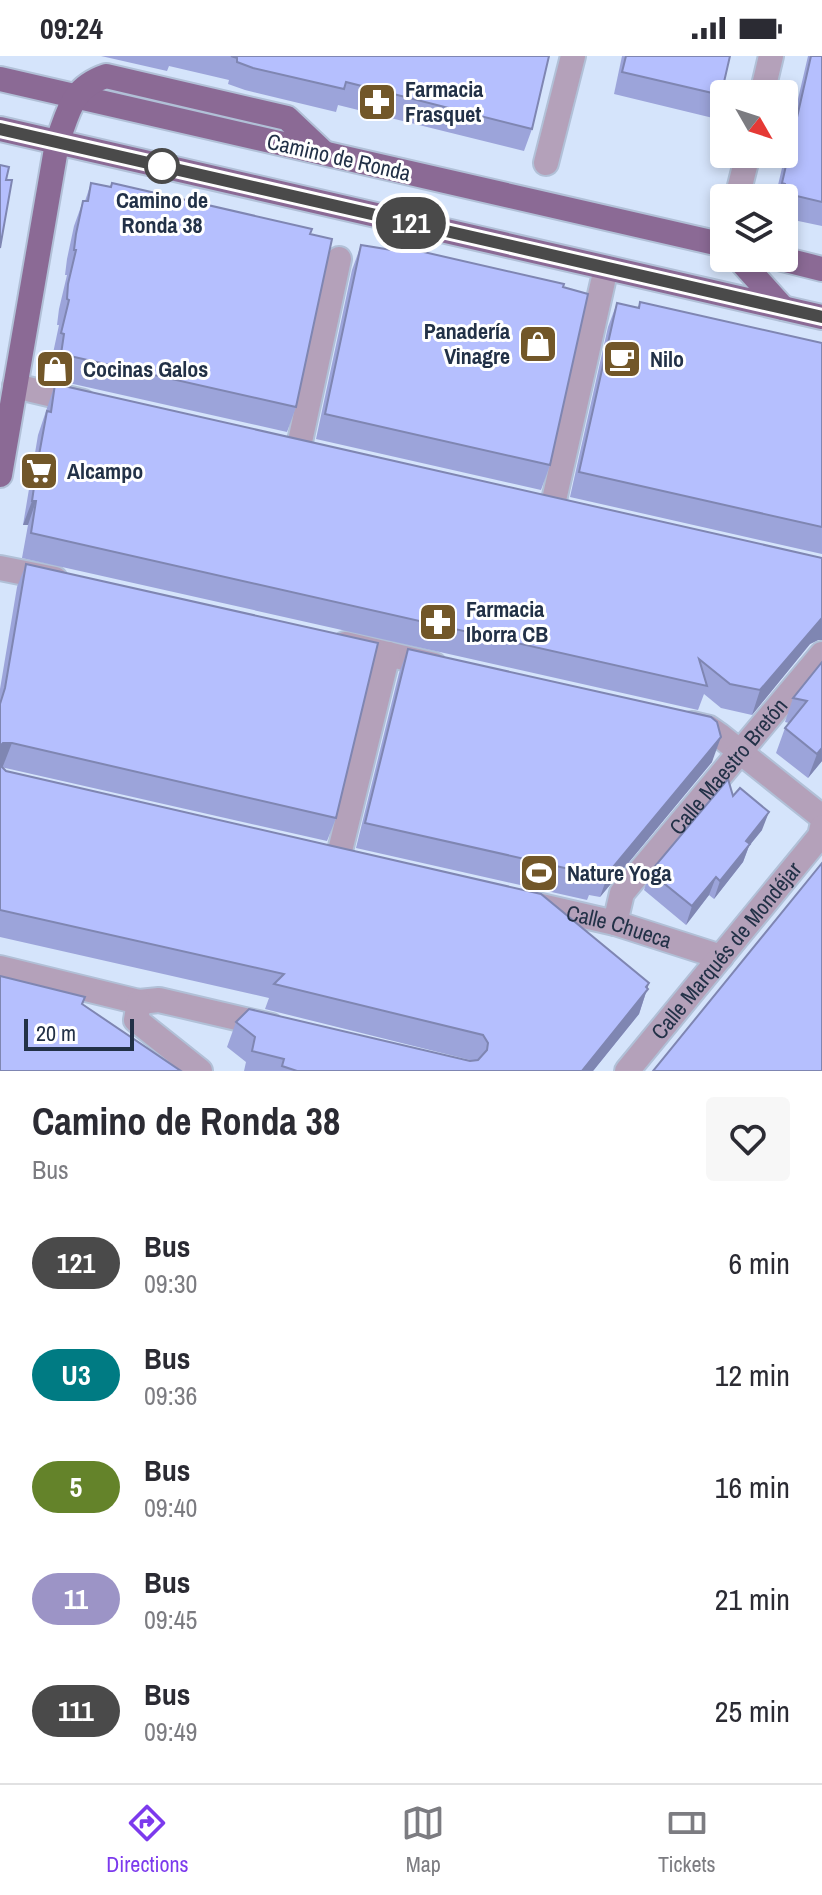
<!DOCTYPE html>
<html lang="en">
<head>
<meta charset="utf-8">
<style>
	:root { --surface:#fff; --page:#f7f7f7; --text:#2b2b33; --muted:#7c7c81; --line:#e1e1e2; --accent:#7c3aed }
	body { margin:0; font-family:"Archivo Narrow",sans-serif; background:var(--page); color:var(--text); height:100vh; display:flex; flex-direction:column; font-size:30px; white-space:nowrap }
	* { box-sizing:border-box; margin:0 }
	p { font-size:26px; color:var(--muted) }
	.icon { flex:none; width:44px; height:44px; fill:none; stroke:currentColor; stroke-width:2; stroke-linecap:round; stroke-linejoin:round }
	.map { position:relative; height:1015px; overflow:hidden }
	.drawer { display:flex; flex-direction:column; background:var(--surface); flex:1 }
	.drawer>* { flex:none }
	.badge { padding:0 16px; border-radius:26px; font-size:28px; line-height:52px }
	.needle { width:52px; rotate:129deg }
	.controls { position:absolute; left:710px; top:24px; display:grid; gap:16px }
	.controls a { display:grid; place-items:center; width:88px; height:88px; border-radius:8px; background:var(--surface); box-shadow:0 4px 12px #0003; font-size:40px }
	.scale { position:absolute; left:24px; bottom:20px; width:110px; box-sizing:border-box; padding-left:8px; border:4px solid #223147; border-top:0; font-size:22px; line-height:28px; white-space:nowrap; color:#223147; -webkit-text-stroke:6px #fff; paint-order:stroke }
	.map>.badge { position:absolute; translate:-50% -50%; box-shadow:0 0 0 4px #fff }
	.round { display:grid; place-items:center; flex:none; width:84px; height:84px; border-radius:8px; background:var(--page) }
	.headline { display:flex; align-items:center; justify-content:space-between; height:136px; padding:0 32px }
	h1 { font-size:38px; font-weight:700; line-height:60px }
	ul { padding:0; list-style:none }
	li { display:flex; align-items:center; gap:24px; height:112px; padding:0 32px }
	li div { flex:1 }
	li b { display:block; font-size:30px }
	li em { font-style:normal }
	li .badge { min-width:88px; font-weight:700; text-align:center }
	.status { display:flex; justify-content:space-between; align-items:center; height:56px; padding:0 40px; background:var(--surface); direction:ltr }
	.status svg { height:22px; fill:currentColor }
	.tab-bar { display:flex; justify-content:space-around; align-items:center; height:112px; border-top:2px solid var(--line); background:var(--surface); font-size:22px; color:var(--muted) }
	.tab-bar a { display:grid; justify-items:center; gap:4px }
	.tab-bar .active { color:var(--accent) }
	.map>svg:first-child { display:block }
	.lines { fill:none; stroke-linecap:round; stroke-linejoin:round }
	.minor-casing { stroke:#b1c0d7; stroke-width:28 }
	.major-casing { stroke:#b1c0d7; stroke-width:28 }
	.minor { stroke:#b4a1ba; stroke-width:24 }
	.major { stroke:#8b6a95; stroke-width:24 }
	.wall { fill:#9ca4da }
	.shaded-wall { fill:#7f86b2 }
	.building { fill:#b5bffe; stroke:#7f86b2; stroke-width:2 }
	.line-casing { stroke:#fff; stroke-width:18 }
	.line { stroke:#4a4a4a; stroke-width:12 }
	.stop-dot { fill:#fff; stroke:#4a4a4a; stroke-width:4 }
	.labels { text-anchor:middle; stroke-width:6; stroke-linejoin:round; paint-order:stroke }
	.poi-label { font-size:22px; font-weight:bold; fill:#223147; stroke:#fff; text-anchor:start }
	.street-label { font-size:22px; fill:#223147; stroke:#fff }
	.stop-label { font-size:22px; font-weight:bold; fill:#223147; stroke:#fff }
</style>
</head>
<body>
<div class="status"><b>09:24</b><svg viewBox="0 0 49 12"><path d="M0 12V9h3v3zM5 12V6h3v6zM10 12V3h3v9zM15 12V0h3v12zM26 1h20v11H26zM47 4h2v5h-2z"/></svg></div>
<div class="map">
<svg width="822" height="1015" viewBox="0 0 822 1015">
	<rect width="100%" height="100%" fill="#d5e4fb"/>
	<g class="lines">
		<!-- minor casing -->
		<g class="minor-casing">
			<g id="minor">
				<path d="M 762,38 L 771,0"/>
				<path d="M 546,107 L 573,0"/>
				<path d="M 737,142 L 748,98"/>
				<path d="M 15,330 L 83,346"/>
				<path d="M 298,395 L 339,203"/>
				<path d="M 552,453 L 606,212"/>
				<path d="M 0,512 L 55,523"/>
				<path d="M 345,588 L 434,609"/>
				<path d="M 692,668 L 709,672 L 719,679 L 822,761"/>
				<path d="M 338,803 L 388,598"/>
				<path id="s1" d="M 528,847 L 615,867 L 721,901"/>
				<path id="s2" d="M 615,867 L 622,837 L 822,598"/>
				<path d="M 0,912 L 139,946 L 159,944 L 271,970"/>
				<path d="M 139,946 L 136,964 L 200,1015"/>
				<path id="s3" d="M 627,1015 L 820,780 L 822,771"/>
			</g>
		</g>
		<!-- major casing -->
		<g class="major-casing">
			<g id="major">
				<path d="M 0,23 L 724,189"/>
				<path d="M 0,73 L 822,261"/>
				<path d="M 738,202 L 783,252"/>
				<path d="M 778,202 L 822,213"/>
				<path d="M 0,419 L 57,87 C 69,55 71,32 106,20 L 287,62 L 324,97"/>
			</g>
		</g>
		<!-- minor -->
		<use href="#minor" class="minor"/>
		<!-- major -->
		<use href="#major" class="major"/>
	</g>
	<!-- wall -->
	<g class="wall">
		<path d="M 101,0 L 549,0 L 532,73 L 524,95 L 338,49 L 336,56 L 245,34 L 228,28 L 229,24 L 169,10 L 167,15 Z"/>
		<path d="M 622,0 L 730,0 L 721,39 L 713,62 L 614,38 Z"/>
		<path d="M 808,0 L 822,0 L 822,170 L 784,162 L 784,142 L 775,142 Z"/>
		<path d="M 91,127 L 310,178 L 296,351 L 287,376 L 51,323 L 55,303 L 52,302 L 59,269 L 57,269 L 59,253 L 67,219 L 65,219 L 67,203 L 74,170 L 83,145 L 85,145 Z"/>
		<path d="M 361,189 L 391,194 L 393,189 L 550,409 L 541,434 L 316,383 L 352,214 Z"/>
		<path d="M 640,246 L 822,287 L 822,498 L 570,441 L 608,271 L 617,247 L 638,252 Z"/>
		<path d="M 55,328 L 818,584 L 810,588 L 752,659 L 721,652 L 704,638 L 698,654 L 22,502 L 28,469 L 23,469 L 38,379 Z"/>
		<path d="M 26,508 L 336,762 L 327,785 L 1,711 L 6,715 L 649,927 L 639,958 L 593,1015 L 244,1015 L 246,1006 L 227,991 L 236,966 L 474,1005 L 265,953 L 269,942 L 0,881 L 0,633 L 17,531 Z"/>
		<path d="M 408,593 L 712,706 L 600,841 L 589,839 L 587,844 L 356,792 L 399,617 Z"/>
		<path d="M 822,606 L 822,705 L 808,722 L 776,697 L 785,672 L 789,667 L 785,666 L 793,642 Z"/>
		<path d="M 733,740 L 762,774 L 749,790 L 743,806 L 714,843 L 709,839 L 686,869 L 644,834 L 650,816 Z"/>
	</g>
	<!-- shaded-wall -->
	<g class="shaded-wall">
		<path d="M 32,445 L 36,445 L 28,469 L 23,469 Z"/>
		<path d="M 822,562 L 822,584 L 818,584 L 810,588 L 752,659 L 760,634 Z"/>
		<path d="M 721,681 L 712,706 L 600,841 L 609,816 Z"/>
		<path d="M 3,687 L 12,687 L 3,710 L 0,711 L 0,690 Z"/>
		<path d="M 822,692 L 822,705 L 808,722 L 817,698 Z"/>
		<path d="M 769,756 L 762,774 L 749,790 L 743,806 L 714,843 L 720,825 L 746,785 Z"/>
		<path d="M 716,821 L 709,839 L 686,869 L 692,850 Z"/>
		<path d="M 649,927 L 639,958 L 593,1015 L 582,1015 Z"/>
	</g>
	<!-- building -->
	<g class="building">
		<path d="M 231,0 L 549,0 L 532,73 L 346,26 L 344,33 L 253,12 L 237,6 L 237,2 Z"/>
		<path d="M 626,0 L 730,0 L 721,39 L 622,16 Z"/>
		<path d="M 811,0 L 822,0 L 822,146 L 784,137 L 785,128 L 782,127 Z"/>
		<path d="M 0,109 L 9,111 L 6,124 L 12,124 L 0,192 Z"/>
		<path d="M 91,127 L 111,131 L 112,127 L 312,173 L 310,178 L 332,183 L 296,351 L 61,298 L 64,278 L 61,277 L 69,244 L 67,243 L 68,228 L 76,194 L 74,194 L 76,178 L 83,145 L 88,145 Z"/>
		<path d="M 361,189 L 392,194 L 393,189 L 564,228 L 563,231 L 588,238 L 550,409 L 325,358 Z"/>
		<path d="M 640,246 L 822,287 L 822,471 L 579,416 L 617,247 L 639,252 Z"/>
		<path d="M 55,328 L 822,502 L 822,562 L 760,634 L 730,628 L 699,603 L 707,630 L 31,477 L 36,445 L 32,445 L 37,410 L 47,355 L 51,356 Z"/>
		<path d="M 26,508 L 378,587 L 336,762 L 12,687 L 3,687 L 0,690 L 0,648 L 5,632 Z"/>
		<path d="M 408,593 L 711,661 L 717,666 L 721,681 L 609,816 L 597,814 L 596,819 L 365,767 Z"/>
		<path d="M 822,606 L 822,692 L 817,698 L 785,672 L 807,645 L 793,642 Z"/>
		<path d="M 0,709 L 6,715 L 541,838 L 649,927 L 646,931 L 648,933 L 582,1015 L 297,1015 L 282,1010 L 284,1003 L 252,995 L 255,981 L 236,966 L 249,953 L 470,1005 L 478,1004 L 487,994 L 488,987 L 483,979 L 274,928 L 284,918 L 0,854 Z"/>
		<path d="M 728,723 L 733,740 L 740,732 L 769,756 L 746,785 L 750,788 L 720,825 L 716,821 L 692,850 L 650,816 Z"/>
		<path d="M 822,807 L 822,1015 L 653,1015 Z"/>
		<path d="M 0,920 L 85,941 L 82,948 L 181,1015 L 0,1015 Z"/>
	</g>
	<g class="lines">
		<!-- line casing -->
		<g class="line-casing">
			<path id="line" d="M 0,73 L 822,261"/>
		</g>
		<!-- line -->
		<use href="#line" class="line"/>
	</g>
	<!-- icons -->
	<defs>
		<g id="pharmacy-square" transform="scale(2)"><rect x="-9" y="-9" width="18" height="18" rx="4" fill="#725729" stroke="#fff"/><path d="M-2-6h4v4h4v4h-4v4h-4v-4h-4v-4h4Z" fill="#fff"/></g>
		<g id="shop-square" transform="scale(2)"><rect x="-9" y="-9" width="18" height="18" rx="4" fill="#725729" stroke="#fff"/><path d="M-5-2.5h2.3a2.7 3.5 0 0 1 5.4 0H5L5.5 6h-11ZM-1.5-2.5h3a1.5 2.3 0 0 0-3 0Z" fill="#fff"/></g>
		<g id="cafe-square" transform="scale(2)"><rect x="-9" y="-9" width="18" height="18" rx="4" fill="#725729" stroke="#fff"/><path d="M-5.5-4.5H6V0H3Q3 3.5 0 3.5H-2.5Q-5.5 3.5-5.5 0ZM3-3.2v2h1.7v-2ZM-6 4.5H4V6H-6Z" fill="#fff"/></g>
		<g id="supermarket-square" transform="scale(2)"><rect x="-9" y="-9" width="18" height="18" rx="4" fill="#725729" stroke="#fff"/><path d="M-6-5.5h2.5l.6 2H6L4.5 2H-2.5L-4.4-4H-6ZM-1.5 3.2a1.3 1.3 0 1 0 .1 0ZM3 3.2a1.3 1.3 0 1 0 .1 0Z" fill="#fff"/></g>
		<g id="stadium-square" transform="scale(2)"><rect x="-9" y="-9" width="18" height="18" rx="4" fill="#725729" stroke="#fff"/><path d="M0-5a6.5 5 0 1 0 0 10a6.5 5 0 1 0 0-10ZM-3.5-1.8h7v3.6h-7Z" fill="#fff"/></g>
	</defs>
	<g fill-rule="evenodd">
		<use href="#pharmacy-square" x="377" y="46"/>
		<use href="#shop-square" x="538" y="288"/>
		<use href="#cafe-square" x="622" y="303"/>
		<use href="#shop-square" x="55" y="313"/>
		<use href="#supermarket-square" x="39" y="415"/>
		<use href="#pharmacy-square" x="438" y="566"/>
		<use href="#stadium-square" x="539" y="817"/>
	</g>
	<!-- markers -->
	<circle class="stop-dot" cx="162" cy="110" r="16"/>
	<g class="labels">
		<!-- poi labels -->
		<g class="poi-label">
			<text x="405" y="41">Farmacia<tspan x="405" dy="25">Frasquet</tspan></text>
			<text x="510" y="283" text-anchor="end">Panadería<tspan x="510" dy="25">Vinagre</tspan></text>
			<text x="650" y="311">Nilo</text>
			<text x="83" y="321">Cocinas Galos</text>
			<text x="67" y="423">Alcampo</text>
			<text x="466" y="561">Farmacia<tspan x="466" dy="25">Iborra CB</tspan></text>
			<text x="567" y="825">Nature Yoga</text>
		</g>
		<!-- street labels -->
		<g class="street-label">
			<text transform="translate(339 101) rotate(13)" y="8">Camino de Ronda</text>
			<text dy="8" stroke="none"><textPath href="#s2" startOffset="196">Calle Maestro Bretón</textPath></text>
			<text dy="8" stroke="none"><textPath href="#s1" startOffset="94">Calle Chueca</textPath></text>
			<text dy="8" stroke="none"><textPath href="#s3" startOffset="156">Calle Marqués de Mondéjar</textPath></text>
		</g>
		<!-- stop labels -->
		<g class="stop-label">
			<text x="162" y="152">Camino de<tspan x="162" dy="25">Ronda 38</tspan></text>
		</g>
	</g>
</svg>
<div class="controls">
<a><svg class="needle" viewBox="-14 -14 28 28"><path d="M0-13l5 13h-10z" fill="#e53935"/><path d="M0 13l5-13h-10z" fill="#7c7c81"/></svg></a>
<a><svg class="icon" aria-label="layers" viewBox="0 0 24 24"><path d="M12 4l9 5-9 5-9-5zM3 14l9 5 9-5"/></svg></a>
</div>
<div class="scale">20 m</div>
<b class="badge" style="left:411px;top:167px;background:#4a4a4a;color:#fff">121</b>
</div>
<section class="drawer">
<div class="headline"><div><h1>Camino de Ronda 38</h1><p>Bus</p></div><a class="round"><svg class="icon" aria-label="heart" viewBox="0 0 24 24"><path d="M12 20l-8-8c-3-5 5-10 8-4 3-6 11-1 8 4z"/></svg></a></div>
<ul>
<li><span class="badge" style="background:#4a4a4a;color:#fff">121</span><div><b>Bus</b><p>09:30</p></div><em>6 min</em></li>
<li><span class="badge" style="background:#007b83;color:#fff">U3</span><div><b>Bus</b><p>09:36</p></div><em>12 min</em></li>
<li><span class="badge" style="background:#64832a;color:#fff">5</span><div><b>Bus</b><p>09:40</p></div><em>16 min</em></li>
<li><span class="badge" style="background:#9c94c6;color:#fff">11</span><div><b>Bus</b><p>09:45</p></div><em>21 min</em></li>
<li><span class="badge" style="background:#4a4a4a;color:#fff">111</span><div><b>Bus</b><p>09:49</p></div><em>25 min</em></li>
</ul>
</section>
<nav class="tab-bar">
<a class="active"><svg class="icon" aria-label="directions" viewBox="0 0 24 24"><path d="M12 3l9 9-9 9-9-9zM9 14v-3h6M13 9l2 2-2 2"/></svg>Directions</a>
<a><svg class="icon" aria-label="map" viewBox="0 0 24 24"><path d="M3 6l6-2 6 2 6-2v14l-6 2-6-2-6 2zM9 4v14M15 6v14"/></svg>Map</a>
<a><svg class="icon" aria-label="tickets" viewBox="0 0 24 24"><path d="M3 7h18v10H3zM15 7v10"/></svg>Tickets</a>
</nav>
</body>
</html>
